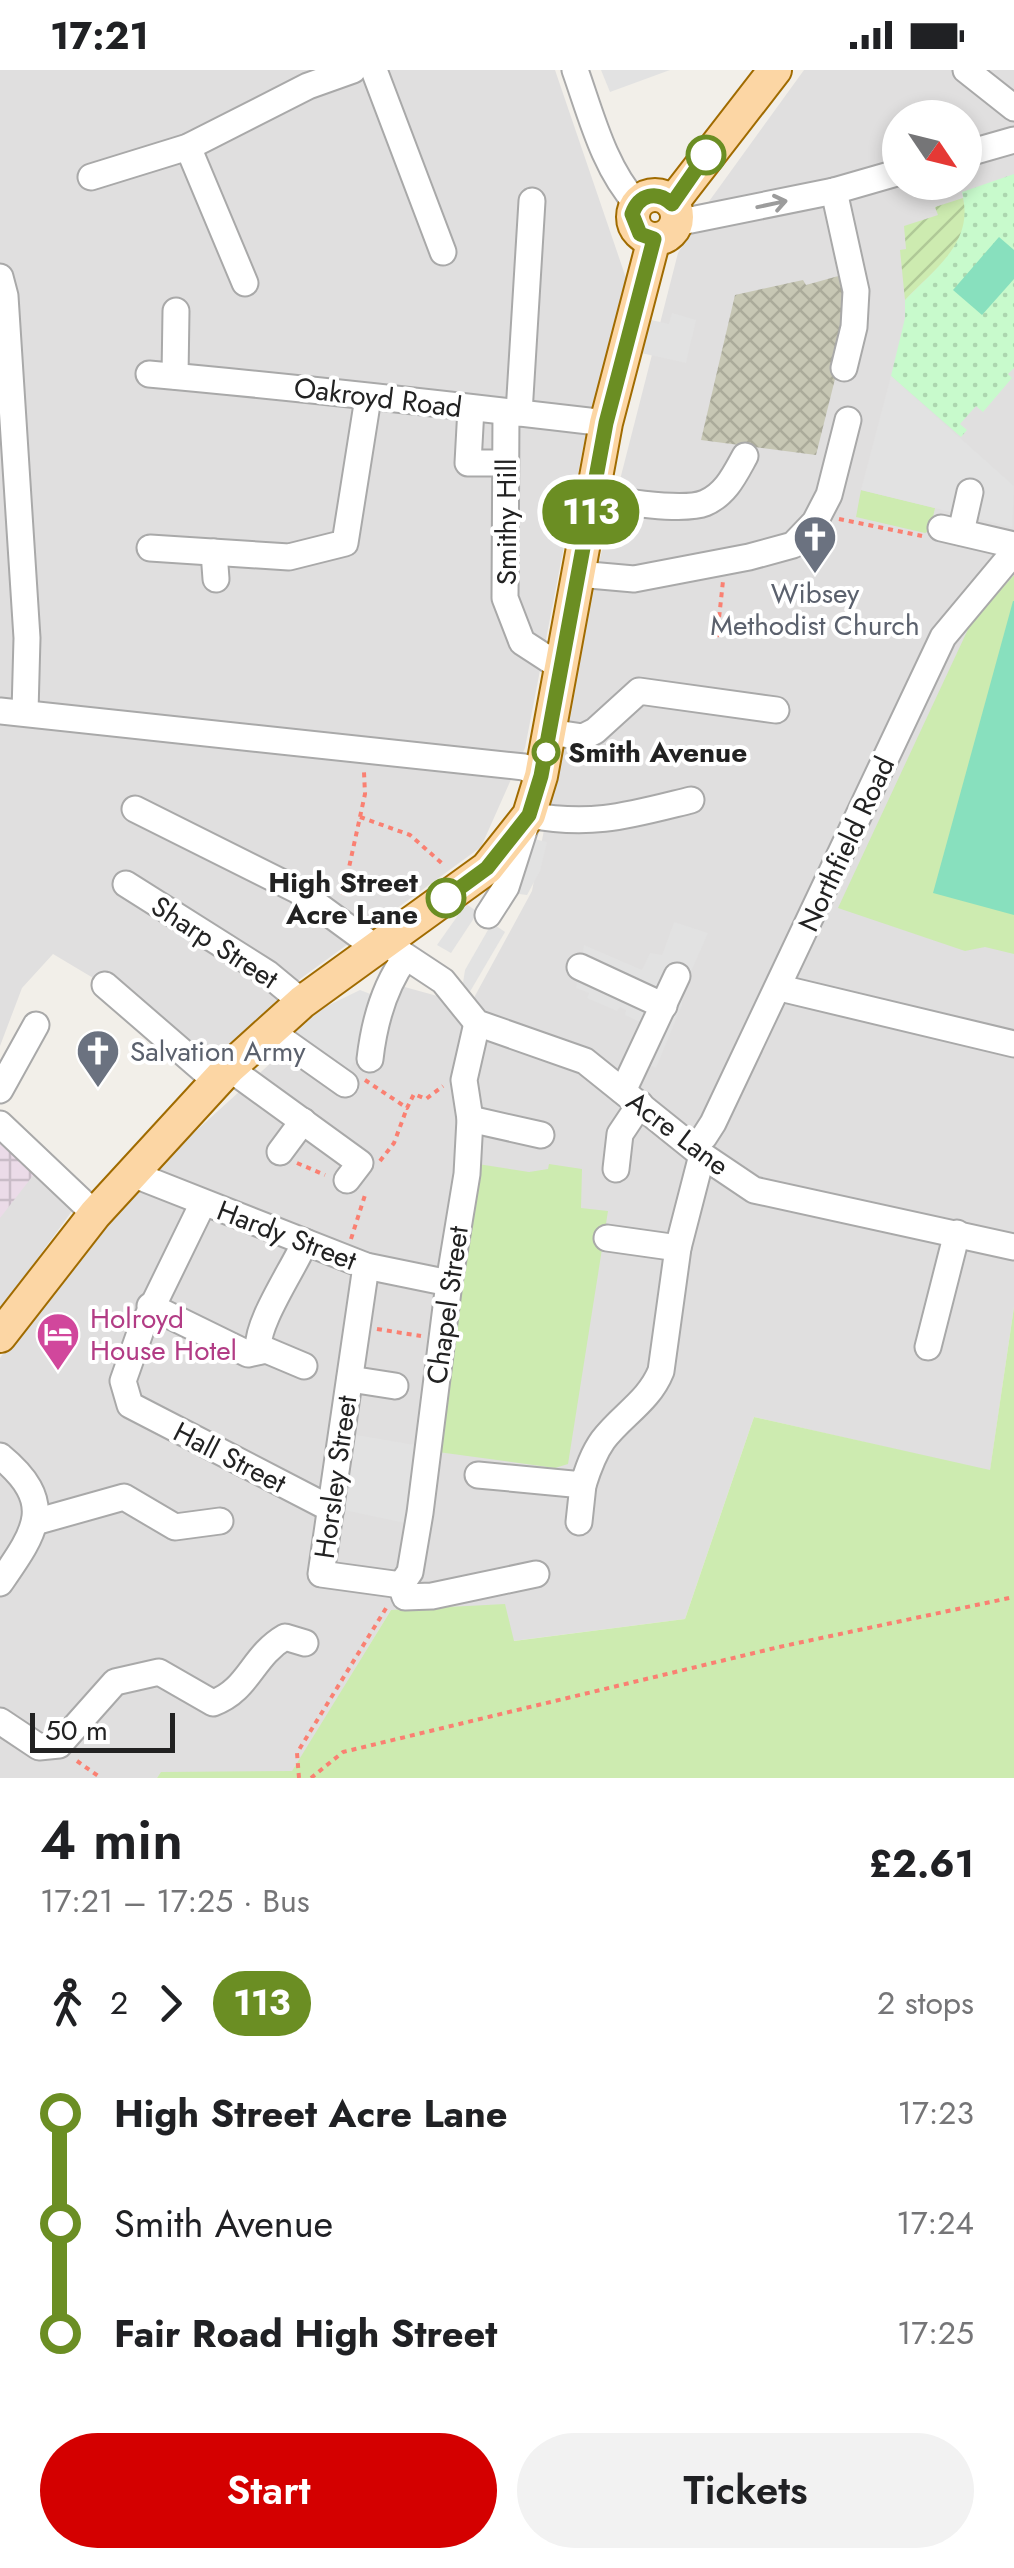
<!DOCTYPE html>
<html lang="en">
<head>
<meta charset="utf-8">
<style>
	:root { --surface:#fff; --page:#f2f2f2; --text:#202124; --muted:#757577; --accent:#d40000 }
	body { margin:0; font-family:Jost,sans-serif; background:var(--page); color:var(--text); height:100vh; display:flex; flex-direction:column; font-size:38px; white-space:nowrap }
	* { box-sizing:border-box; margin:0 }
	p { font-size:32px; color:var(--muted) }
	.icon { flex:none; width:55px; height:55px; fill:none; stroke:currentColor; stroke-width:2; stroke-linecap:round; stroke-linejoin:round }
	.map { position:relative; height:1708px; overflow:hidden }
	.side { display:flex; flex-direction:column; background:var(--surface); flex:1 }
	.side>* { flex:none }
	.badge { padding:0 20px; border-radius:32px; font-size:35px; line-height:65px }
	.needle { width:65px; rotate:125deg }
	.controls { position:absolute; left:882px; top:30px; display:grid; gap:20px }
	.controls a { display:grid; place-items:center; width:100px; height:100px; border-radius:50%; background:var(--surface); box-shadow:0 5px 15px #0003; font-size:50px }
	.scale { position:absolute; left:30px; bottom:25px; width:145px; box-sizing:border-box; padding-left:10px; border:5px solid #222; border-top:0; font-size:28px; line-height:35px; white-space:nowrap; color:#222; -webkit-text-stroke:8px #fff; paint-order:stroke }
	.map>.badge { position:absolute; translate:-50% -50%; box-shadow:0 0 0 5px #fff }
	.legs { display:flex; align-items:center; gap:15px; height:110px; padding:0 40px; font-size:32px }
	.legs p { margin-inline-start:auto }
	.overview { display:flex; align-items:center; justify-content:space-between; height:170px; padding:0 40px }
	h1 { font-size:55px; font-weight:600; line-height:75px }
	.cta { display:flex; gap:20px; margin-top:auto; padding:20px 40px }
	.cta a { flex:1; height:115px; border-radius:60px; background:var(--accent); color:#fff; font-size:40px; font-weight:600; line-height:115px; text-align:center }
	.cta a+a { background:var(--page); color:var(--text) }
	ul { padding:0 40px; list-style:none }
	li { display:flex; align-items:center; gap:35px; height:110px; font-size:38px }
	li i { display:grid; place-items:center; width:15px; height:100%; margin:0 12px; background:currentColor }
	li i::after { content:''; width:25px; height:25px; margin:-12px; border:8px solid; border-radius:50%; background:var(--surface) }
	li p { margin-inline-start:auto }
	li:first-child i { background:linear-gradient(#0000 50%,currentColor 0) }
	li:last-child i { background:linear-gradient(currentColor 50%,#0000 0) }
	.status { display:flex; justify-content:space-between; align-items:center; height:70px; padding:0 50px; background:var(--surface); direction:ltr }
	.status svg { height:28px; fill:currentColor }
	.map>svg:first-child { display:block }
	.residential { fill:#e0dfdf; fill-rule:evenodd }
	.industrial { fill:url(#industrial-grid) }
	.construction { fill:url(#construction-cross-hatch) }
	.grass { fill:#cdebb0 }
	.park { fill:url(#park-dots) }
	.garden { fill:url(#garden-furrows) }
	.pitch { fill:#88e0be }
	.parking { fill:#e2e2e2 }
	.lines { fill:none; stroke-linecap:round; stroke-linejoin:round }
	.minor-casing { stroke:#a9a9a9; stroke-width:29 }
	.major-casing { stroke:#a06b00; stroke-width:36 }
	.path { stroke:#fa8072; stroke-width:4; stroke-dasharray:5 5; stroke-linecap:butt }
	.minor { stroke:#fff; stroke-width:25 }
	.major { stroke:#fcd6a4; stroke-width:32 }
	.oneway { stroke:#9c9c9c }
	.line-1-casing { stroke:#fff; stroke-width:22 }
	.line-1 { stroke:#6b8e23; stroke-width:15 }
	.stop-1-dot { fill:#fff; stroke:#6b8e23; stroke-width:5 }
	.labels { text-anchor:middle; stroke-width:8; stroke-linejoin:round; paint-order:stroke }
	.street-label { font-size:28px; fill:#222; stroke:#fff }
	.worship-label { font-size:28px; fill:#5b616d; stroke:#fff }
	.stop-label { font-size:28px; font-weight:bold; fill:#222; stroke:#fff; text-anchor:start }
	.hotel-label { font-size:28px; fill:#b23c85; stroke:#fff; text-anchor:start }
</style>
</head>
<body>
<div class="status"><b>17:21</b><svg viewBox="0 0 49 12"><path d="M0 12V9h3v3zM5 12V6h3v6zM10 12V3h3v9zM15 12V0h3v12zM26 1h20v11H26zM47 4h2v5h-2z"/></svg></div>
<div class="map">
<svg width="1014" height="1708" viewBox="0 0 1014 1708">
	<defs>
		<pattern id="industrial-grid" width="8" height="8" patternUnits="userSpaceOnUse" patternTransform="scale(2.5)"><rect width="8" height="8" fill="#ebdbe8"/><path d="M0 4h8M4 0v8" fill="none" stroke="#c9bcc7"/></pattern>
		<pattern id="construction-cross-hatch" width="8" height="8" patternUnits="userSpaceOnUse" patternTransform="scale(2.5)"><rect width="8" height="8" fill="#c7c7b4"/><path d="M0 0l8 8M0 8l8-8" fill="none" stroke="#abab9a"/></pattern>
		<pattern id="park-dots" width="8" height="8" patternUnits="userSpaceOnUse" patternTransform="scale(2.5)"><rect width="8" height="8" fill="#c8facc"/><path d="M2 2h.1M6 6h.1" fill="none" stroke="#acd6af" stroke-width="1.8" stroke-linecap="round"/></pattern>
		<pattern id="garden-furrows" width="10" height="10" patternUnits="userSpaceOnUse" patternTransform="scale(2.5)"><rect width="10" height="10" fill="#cdebb0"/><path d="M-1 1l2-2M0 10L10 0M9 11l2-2" fill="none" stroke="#b0c997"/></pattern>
	</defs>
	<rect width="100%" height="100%" fill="#f2efe9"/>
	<!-- residential -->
	<g class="residential">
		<path d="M 0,0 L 555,0 L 626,208 L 583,378 L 525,678 L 481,777 L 300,909 L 206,1003 L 105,915 L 53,884 L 22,918 L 0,976 Z"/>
		<path d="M 804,0 L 1014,0 L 1014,1237 L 990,1401 L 754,1347 L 685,1549 L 513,1571 L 391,1540 L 292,1702 L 162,1702 L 157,1708 L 0,1708 L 0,1288 L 24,1254 L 165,1089 L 338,932 L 401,916 L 470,935 L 532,821 L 589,531 L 678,183 L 710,130 ZM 900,48 L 965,48 L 965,112 L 900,112 Z"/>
		<path d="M 0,1071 L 72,1141 L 0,1240 Z"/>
	</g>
	<!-- industrial -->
	<path class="industrial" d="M 0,1071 L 35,1103 L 0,1148 Z"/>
	<!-- construction -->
	<path class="construction" d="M 842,205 L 849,221 L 836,305 L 816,385 L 701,370 L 735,225 L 803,210 L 806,215 Z"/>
	<!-- grass -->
	<g class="grass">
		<path d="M 861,420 L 935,438 L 930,460 L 925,463 L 856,447 Z"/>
		<path d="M 1014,505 L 1014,884 L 985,877 L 965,881 L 838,838 L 970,555 Z"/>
		<path d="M 478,1094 L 529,1102 L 548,1099 L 549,1094 L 582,1099 L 581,1138 L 608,1141 L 568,1394 L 555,1398 L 438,1382 Z"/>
		<path d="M 1014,1237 L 1014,1708 L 157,1708 L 161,1702 L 292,1701 L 391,1540 L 505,1534 L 514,1571 L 685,1549 L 754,1347 L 990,1400 Z"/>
	</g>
	<!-- park -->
	<path class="park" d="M 1014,104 L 1014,298 L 1008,304 L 1012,308 L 983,342 L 976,336 L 960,354 L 967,360 L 961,367 L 891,306 L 905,248 L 905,230 C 936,198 973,172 962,122 Z"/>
	<!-- garden -->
	<path class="garden" d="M 963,128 C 973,174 933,200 905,230 L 900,180 L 906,179 L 904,156 L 938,145 L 935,137 Z"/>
	<!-- pitch -->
	<g class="pitch">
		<path d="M 999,167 L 1014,180 L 1014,209 L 982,245 L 953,220 Z"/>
		<path d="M 1013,531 L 1014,531 L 1014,845 L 933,823 Z"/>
	</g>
	<!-- parking -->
	<g class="parking">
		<path d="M 601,0 L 670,0 L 610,22 Z"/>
		<path d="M 672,243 L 696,250 L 686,293 L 641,283 L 651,250 L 669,254 Z"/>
		<path d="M 891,306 L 1014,416 L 1012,457 L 861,420 Z"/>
		<path d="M 534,769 L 547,772 L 540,801 L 527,825 L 511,823 Z"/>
		<path d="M 466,834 L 478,842 L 451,883 L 437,875 Z"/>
		<path d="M 674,852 L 708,863 L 683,920 L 682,935 L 656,998 L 627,983 L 640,952 L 625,945 L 626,940 L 620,937 L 617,941 L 587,928 L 589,923 L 576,918 L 584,875 L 642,900 L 650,883 L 662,885 Z"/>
		<path d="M 492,853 L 505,862 L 468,925 L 463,913 L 465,900 Z"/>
		<path d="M 360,920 L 378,927 L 359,972 L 364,975 L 344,1009 L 291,966 L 321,939 Z"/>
		<path d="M 356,1365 L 415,1375 L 410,1454 L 344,1440 Z"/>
	</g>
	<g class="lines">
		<!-- minor casing -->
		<g class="minor-casing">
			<g id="minor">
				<path d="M 374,0 L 443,182"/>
				<path d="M 575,0 C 591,45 604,98 637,134"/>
				<path d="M 966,0 L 1014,38"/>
				<path d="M 188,77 L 245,213"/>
				<path d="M 965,84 L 1014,70"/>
				<path d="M 91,107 L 188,77 L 308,16 L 353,0"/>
				<path d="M 834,121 L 856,221 L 854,257 L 844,298"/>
				<path d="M 676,153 L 834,121 L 900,102"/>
				<path d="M 0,207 L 5,226 L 27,568 L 25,642"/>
				<path d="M 149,304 C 302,318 454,335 606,353"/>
				<path d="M 175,306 L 176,241"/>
				<path d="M 471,338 L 468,393 L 496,393"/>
				<path d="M 506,342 L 505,528 L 522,572 L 562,598"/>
				<path d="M 519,343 L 532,131"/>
				<path d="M 594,427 C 618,431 683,442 705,433 C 726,424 735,404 745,386"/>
				<path d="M 941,458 L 1014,475"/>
				<path d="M 961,462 L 970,422"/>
				<path d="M 150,478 L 289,487 L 345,473 L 368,328"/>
				<path d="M 214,482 L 216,509"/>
				<path d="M 578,504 L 634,509 L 749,487 L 793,475 L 815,452 L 829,425 L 848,350"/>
				<path d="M 0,641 L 524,697 L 541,706"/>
				<path d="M 549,662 L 583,667 L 595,661 L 639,621 L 776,640"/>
				<path d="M 135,739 L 297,820 L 376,878"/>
				<path d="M 126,814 L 267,903 L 302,932"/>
				<path d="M 488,845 L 506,817 L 529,745 C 593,757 630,745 691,730"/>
				<path d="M 384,872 L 443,911 L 477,953 L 585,991 L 702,1085 L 754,1120 L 1014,1177"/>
				<path d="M 580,897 L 664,936"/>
				<path d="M 105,915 L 216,1011"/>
				<path d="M 780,918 L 1014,974"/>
				<path d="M 270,961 L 345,1014"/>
				<path d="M 370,989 C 374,954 384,917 405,888"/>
				<path d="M 229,998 L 360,1093 L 347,1110"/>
				<path d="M 0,1020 L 36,955"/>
				<path d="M 623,1021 L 677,906"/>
				<path d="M 470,1049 L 541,1065"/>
				<path d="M 0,1054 L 95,1144"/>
				<path d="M 693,1075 L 704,1067 L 713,1053 L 943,567 L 1014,482"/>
				<path d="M 280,1082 L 303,1051"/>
				<path d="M 616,1099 L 620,1064 L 640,1034"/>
				<path d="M 130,1103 L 366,1196 L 449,1213"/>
				<path d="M 203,1133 L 141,1260 L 123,1311 L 130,1335 L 331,1439"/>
				<path d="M 607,1168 L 678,1178"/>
				<path d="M 366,1196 L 321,1504 L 401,1515"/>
				<path d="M 150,1236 L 248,1284 L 266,1280 L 304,1296"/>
				<path d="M 928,1277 L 957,1163"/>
				<path d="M 259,1281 C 253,1257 294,1198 305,1172"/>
				<path d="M 350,1309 L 395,1316"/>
				<path d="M 0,1386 C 57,1433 36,1461 0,1513"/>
				<path d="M 478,1405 L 583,1415 C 588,1399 593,1384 603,1370 C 622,1345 649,1331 661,1301 L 678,1178 L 702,1085"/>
				<path d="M 35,1452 L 124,1427 L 175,1457 L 220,1451"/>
				<path d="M 579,1452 L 583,1415"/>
				<path d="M 401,1515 L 410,1502 L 420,1443 L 449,1213 L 467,1104 L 470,1049 L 464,1010 L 477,953"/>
				<path d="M 401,1515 L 405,1527 L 432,1526 L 536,1504"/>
				<path d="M 0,1651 L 39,1677 L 59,1675 L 115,1612 L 159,1602 L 213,1633 C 249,1620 252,1586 285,1567 L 305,1573"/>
			</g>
		</g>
		<!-- major casing -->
		<g class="major-casing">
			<g id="major">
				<circle cx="655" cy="147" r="22"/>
				<path d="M 672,133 L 775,0"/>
				<path d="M 0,1266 L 95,1144 L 229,998 L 302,932 L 487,798 L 529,745 L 541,706 L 606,353 L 654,169"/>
			</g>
		</g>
		<!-- path -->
		<g class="path">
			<path d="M 839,449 L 922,466"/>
			<path d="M 717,567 L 723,511"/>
			<path d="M 360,747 L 410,765 L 445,796"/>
			<path d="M 343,825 L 365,724 L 364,702"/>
			<path d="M 365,1010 L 407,1038 L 414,1024 L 426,1029 L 443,1016"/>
			<path d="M 380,1091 L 394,1073 L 407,1038"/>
			<path d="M 297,1093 L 325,1105"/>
			<path d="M 351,1169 L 366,1122"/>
			<path d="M 377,1259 L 421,1266"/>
			<path d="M 77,1691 L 101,1708"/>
			<path d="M 299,1708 L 297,1683 L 388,1535"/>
			<path d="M 311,1708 L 343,1682 L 779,1577 L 1014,1527"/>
		</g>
		<!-- minor -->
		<use href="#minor" class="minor"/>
		<!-- major -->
		<use href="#major" class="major"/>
	</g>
	<!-- one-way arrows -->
	<defs><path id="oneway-shaft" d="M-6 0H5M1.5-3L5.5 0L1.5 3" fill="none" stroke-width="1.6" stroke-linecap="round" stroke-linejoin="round" transform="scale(2.5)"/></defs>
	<use class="oneway" href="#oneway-shaft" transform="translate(772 134) rotate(-12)"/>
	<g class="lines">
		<!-- line-1 casing -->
		<g class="line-1-casing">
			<path id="line-1" d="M 446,828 L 487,798 L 529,745 L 541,706 L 606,353 L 654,169 L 640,164 L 632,144 C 639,124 657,120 672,134 L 706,85"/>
		</g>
		<!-- line-1 -->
		<use href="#line-1" class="line-1"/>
	</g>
	<!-- icons -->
	<defs>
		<g id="church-pin" transform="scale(2.25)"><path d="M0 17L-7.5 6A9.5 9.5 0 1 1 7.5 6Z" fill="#6b7280" stroke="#fff"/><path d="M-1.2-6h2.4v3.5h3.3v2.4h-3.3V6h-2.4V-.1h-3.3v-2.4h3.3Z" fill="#fff"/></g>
		<g id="hotel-pin" transform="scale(2.25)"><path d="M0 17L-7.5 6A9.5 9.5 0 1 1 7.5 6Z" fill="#d1479c" stroke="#fff"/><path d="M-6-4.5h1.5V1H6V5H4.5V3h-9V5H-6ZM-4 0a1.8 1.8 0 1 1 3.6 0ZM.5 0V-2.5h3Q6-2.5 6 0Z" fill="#fff"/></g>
	</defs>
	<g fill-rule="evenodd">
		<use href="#church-pin" x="815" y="467"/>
		<use href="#church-pin" x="98" y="981"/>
		<use href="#hotel-pin" x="58" y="1264"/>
	</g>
	<!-- markers -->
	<g class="stop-1-dot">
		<circle cx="706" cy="85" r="18"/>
		<circle cx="546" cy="682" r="12"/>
		<circle cx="446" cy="828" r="18"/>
	</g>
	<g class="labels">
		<!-- street labels -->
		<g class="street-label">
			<text transform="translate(378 327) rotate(7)" y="10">Oakroyd Road</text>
			<text transform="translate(506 452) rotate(-90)" y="10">Smithy Hill</text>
			<text transform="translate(846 774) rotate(-65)" y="10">Northfield Road</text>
			<text transform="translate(215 872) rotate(33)" y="10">Sharp Street</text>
			<text transform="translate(678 1063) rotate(37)" y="10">Acre Lane</text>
			<text transform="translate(287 1165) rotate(21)" y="10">Hardy Street</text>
			<text transform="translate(447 1235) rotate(-82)" y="10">Chapel Street</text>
			<text transform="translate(230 1387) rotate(27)" y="10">Hall Street</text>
			<text transform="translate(335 1407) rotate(-82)" y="10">Horsley Street</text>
		</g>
		<!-- worship labels -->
		<g class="worship-label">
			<text x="815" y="533">Wibsey<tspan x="815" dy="32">Methodist Church</tspan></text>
			<text x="130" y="991" text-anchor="start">Salvation Army</text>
		</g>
		<!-- stop labels -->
		<g class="stop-label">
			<text x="568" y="692">Smith Avenue</text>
			<text x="418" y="822" text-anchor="end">High Street<tspan x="418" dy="32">Acre Lane</tspan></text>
		</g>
		<!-- hotel labels -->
		<g class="hotel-label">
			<text x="90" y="1258">Holroyd<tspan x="90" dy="32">House Hotel</tspan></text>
		</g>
	</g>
</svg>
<div class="controls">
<a><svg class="needle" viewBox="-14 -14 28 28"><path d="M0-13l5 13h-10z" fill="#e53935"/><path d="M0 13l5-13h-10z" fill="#757577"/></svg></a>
</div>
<div class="scale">50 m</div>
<b class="badge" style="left:591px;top:442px;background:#6b8e23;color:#fff">113</b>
</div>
<section class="side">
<div class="overview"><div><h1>4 min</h1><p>17:21 – 17:25 · Bus</p></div><b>£2.61</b></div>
<div class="legs"><svg class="icon" aria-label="walk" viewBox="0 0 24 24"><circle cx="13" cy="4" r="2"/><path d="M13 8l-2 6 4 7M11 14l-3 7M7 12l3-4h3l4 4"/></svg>2<svg class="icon" aria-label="forward" viewBox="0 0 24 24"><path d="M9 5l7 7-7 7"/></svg><b class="badge" style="background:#6b8e23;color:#fff">113</b><p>2 stops</p></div>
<ul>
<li><i style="color:#6b8e23"></i><b>High Street Acre Lane</b><p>17:23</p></li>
<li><i style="color:#6b8e23"></i><span>Smith Avenue</span><p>17:24</p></li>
<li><i style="color:#6b8e23"></i><b>Fair Road High Street</b><p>17:25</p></li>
</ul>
<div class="cta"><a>Start</a><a>Tickets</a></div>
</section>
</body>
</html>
